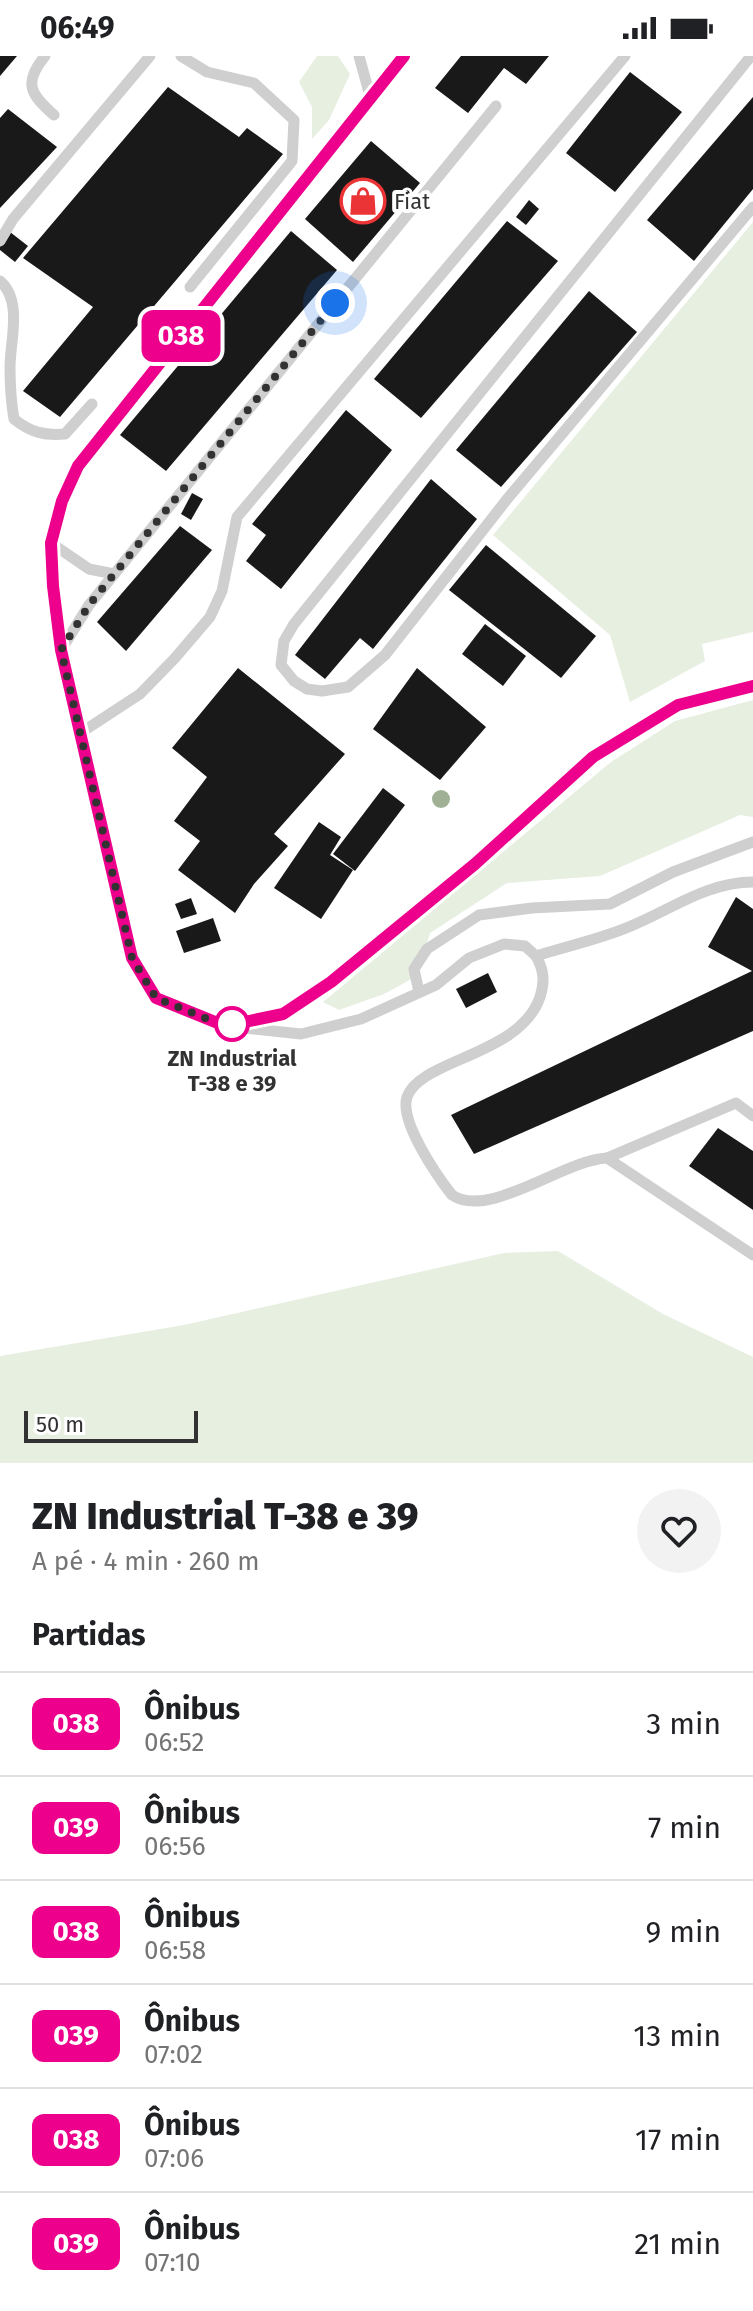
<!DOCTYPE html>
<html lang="pt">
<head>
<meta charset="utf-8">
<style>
	:root { --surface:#fff; --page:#f2f2f2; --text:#202124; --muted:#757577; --line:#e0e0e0 }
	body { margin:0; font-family:"Fira Sans",sans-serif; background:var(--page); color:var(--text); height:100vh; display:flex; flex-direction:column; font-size:30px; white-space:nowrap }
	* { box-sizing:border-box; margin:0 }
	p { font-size:26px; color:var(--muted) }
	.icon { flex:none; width:44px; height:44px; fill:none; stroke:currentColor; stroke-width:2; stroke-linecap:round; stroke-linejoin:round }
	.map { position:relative; height:1407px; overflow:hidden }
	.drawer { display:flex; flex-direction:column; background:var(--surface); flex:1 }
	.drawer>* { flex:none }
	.badge { padding:0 16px; border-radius:12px; font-size:28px; line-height:52px }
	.scale { position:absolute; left:24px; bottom:20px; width:174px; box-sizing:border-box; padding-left:8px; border:4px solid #323232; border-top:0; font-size:22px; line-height:28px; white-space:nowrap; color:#323232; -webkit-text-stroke:6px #fff; paint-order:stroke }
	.you { position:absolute; width:40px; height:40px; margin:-20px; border:6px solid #fff; border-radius:50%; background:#1a73e8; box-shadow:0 0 0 12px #1a73e833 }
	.map>.badge { position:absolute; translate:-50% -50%; box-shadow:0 0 0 4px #fff }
	h2 { padding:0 32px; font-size:30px; line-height:72px }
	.round { display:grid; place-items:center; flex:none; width:84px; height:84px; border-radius:42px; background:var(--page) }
	.summary { display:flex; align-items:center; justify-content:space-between; height:136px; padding:0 32px }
	h1 { font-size:38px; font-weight:800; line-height:60px }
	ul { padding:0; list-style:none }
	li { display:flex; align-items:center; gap:24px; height:104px; padding:0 32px; border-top:2px solid var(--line) }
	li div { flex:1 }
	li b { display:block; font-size:30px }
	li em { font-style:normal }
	li .badge { min-width:88px; font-weight:700; text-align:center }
	.status { display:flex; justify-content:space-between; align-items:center; height:56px; padding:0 40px; background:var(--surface); direction:ltr }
	.status svg { height:22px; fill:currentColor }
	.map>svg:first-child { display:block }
	.green { fill:#e7efe1 }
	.building { fill:#191919 }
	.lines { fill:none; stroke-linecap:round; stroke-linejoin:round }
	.lane { stroke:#cfcfcf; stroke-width:11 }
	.tree { fill:#a0b094 }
	.line-casing { stroke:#fff; stroke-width:18 }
	.line { stroke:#ec008c; stroke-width:12 }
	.walk { stroke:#323232; stroke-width:8; stroke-dasharray:0 14.4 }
	.stop-dot { fill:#fff; stroke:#ec008c; stroke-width:4 }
	.labels { text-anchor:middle; stroke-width:8; stroke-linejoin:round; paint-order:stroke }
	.poi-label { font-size:22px; fill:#323232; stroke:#fff; text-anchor:start }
	.stop-label { font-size:22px; font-weight:bold; fill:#323232; stroke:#fff }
</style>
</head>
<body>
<div class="status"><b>06:49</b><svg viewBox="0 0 49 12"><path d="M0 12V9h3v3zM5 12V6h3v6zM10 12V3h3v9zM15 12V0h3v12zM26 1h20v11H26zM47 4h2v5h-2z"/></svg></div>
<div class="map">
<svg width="753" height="1407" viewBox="0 0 753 1407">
	<rect width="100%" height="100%" fill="#fff"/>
	<!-- green -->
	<g class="green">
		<path d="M 317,0 L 338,0 L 350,18 L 329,64 L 312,83 L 312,51 L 299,26 Z"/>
		<path d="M 753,166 L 753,576 L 702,588 L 705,605 L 630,646 L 610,579 L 493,479 Z"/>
		<path d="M 753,644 L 753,761 L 740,759 L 600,820 L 507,827 L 430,877 L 417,920 L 384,938 L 339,954 L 323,946 L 611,706 L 675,665 Z"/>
		<path d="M 558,1195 L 663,1258 L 753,1301 L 753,1407 L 0,1407 L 0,1300 L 184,1269 L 504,1197 Z"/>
	</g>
	<!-- building -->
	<g class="building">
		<path d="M 0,0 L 17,0 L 0,20 Z"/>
		<path d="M 461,0 L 549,0 L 526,28 L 504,12 L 468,57 L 435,32 Z"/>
		<path d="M 630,16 L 682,56 L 615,136 L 566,97 Z"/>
		<path d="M 168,31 L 239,81 L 247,72 L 283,98 L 60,361 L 23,335 L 93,251 L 23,202 Z"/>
		<path d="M 753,41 L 753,133 L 694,205 L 647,164 Z"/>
		<path d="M 8,53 L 57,91 L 0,152 L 0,62 Z"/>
		<path d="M 371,85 L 420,127 L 353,206 L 305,163 Z"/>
		<path d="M 529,144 L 539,153 L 526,169 L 516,161 Z"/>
		<path d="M 507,165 L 558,205 L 421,362 L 374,323 Z"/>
		<path d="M 291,175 L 337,214 L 166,415 L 120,379 Z"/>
		<path d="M 10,176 L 28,190 L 15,206 L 0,194 L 0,188 Z"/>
		<path d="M 589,235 L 637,276 L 501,431 L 456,394 Z"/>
		<path d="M 346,354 L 392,394 L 281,533 L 246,505 L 266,479 L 252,468 Z"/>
		<path d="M 431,423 L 477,463 L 373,593 L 360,582 L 325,623 L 295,599 Z"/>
		<path d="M 192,437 L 203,443 L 191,464 L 181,458 Z"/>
		<path d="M 180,470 L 212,494 L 126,595 L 97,566 Z"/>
		<path d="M 486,489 L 596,580 L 561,622 L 449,534 Z"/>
		<path d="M 485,568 L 526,600 L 503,630 L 462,598 Z"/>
		<path d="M 238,612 L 345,698 L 274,778 L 288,790 L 254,828 L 235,857 L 178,814 L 200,785 L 174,765 L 207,721 L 172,692 Z"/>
		<path d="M 417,612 L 486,671 L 440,724 L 373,673 Z"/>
		<path d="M 383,732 L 405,749 L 355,815 L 333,798 Z"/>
		<path d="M 319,766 L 341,781 L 330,799 L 353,814 L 321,863 L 274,832 Z"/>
		<path d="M 736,841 L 753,853 L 753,975 L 474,1098 L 451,1059 L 752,915 L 708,891 Z"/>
		<path d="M 191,842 L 197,858 L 181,863 L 175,848 Z"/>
		<path d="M 213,862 L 221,885 L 184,897 L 176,875 Z"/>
		<path d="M 488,917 L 497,936 L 466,952 L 456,933 Z"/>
		<path d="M 718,1072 L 753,1095 L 753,1154 L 689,1110 Z"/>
	</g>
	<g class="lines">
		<!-- lane -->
		<g class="lane">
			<path d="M 45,0 C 23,27 30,38 54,59"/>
			<path d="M 181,0 L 207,16 L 254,27 L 294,64 L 292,105 L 190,231"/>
			<path d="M 359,0 L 370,40"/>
			<path d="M 404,0 L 78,410 L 62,445 L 51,487 L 53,530 L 61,594 L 132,902 L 156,942 L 225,970 L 301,978 L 361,963 L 436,929 L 469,902 L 504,888 L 525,890 L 536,900 C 567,890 601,883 631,870 C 672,853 708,826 753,826"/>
			<path d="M 751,0 L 294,568 L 284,585 L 281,609 L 294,625 L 307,633 L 322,635 L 348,631 L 385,599 L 508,442 L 753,151"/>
			<path d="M 0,185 L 13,163 L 150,0"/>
			<path d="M 0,225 C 23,245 10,285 10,311 C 10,329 11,346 14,363 C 30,376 44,380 65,378 L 92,348"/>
			<path d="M 51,487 L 89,513 L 114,518"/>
			<path d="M 61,594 L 89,549 L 496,50"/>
			<path d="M 82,676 L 140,638 L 175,602 L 210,561 L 222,535 L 237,461 L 625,0"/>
			<path d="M 536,900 C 544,914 545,926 540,941 C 520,1000 420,1003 407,1041 C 399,1065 437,1120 452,1139 C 489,1164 563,1104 607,1102 L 736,1047 L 753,1060"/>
			<path d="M 419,936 L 414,913 L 427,893 L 479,859 L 532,852 L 610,848 L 673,816 L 753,786"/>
			<path d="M 238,967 L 283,958 L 331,926 L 475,808 L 593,701 L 678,649 L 753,630"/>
			<path d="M 607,1102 L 753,1199"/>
		</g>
	</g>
	<!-- trees -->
	<circle class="tree" cx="441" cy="743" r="9"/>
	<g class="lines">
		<!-- line casing -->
		<g class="line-casing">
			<path id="line" d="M 404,0 L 78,410 L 62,445 L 51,487 L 53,530 L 61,594 L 132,902 L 156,942 L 225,970 L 283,958 L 331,926 L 475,808 L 593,701 L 678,649 L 753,630"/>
		</g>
		<!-- line -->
		<use href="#line" class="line"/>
		<!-- walk -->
		<path class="walk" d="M 232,968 L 225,970 L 156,942 L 132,902 L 61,594 L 89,549 L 335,247"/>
	</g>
	<!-- icons -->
	<defs>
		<g id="shop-ring" transform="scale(2.3)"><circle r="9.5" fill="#fff" stroke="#ea3435" stroke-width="1.5"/><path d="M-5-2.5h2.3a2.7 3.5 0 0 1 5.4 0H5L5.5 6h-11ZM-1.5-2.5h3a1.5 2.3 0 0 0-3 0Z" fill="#ea3435"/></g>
	</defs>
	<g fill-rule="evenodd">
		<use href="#shop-ring" x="363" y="145"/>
	</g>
	<!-- markers -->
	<circle class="stop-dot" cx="232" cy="968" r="16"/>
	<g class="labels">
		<!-- poi labels -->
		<g class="poi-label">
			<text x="394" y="153">Fiat</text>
		</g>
		<!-- stop labels -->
		<g class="stop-label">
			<text x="232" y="1010">ZN Industrial<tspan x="232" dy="25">T-38 e 39</tspan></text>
		</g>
	</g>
</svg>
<div class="scale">50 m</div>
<div class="you" style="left:335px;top:247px"></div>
<b class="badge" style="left:181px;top:280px;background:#ec008c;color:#fff">038</b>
</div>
<section class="drawer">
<div class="summary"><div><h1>ZN Industrial T-38 e 39</h1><p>A pé · 4 min · 260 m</p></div><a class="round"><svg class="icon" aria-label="heart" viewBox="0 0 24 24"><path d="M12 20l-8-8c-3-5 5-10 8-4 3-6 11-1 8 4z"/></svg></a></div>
<h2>Partidas</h2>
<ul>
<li><span class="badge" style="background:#ec008c;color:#fff">038</span><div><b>Ônibus</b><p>06:52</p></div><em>3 min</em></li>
<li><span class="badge" style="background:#ec008c;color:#fff">039</span><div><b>Ônibus</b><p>06:56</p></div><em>7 min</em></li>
<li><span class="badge" style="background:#ec008c;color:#fff">038</span><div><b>Ônibus</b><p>06:58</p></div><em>9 min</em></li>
<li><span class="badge" style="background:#ec008c;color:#fff">039</span><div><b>Ônibus</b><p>07:02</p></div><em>13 min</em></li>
<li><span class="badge" style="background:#ec008c;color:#fff">038</span><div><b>Ônibus</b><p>07:06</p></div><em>17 min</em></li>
<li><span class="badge" style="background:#ec008c;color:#fff">039</span><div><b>Ônibus</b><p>07:10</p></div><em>21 min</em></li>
</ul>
</section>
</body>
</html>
